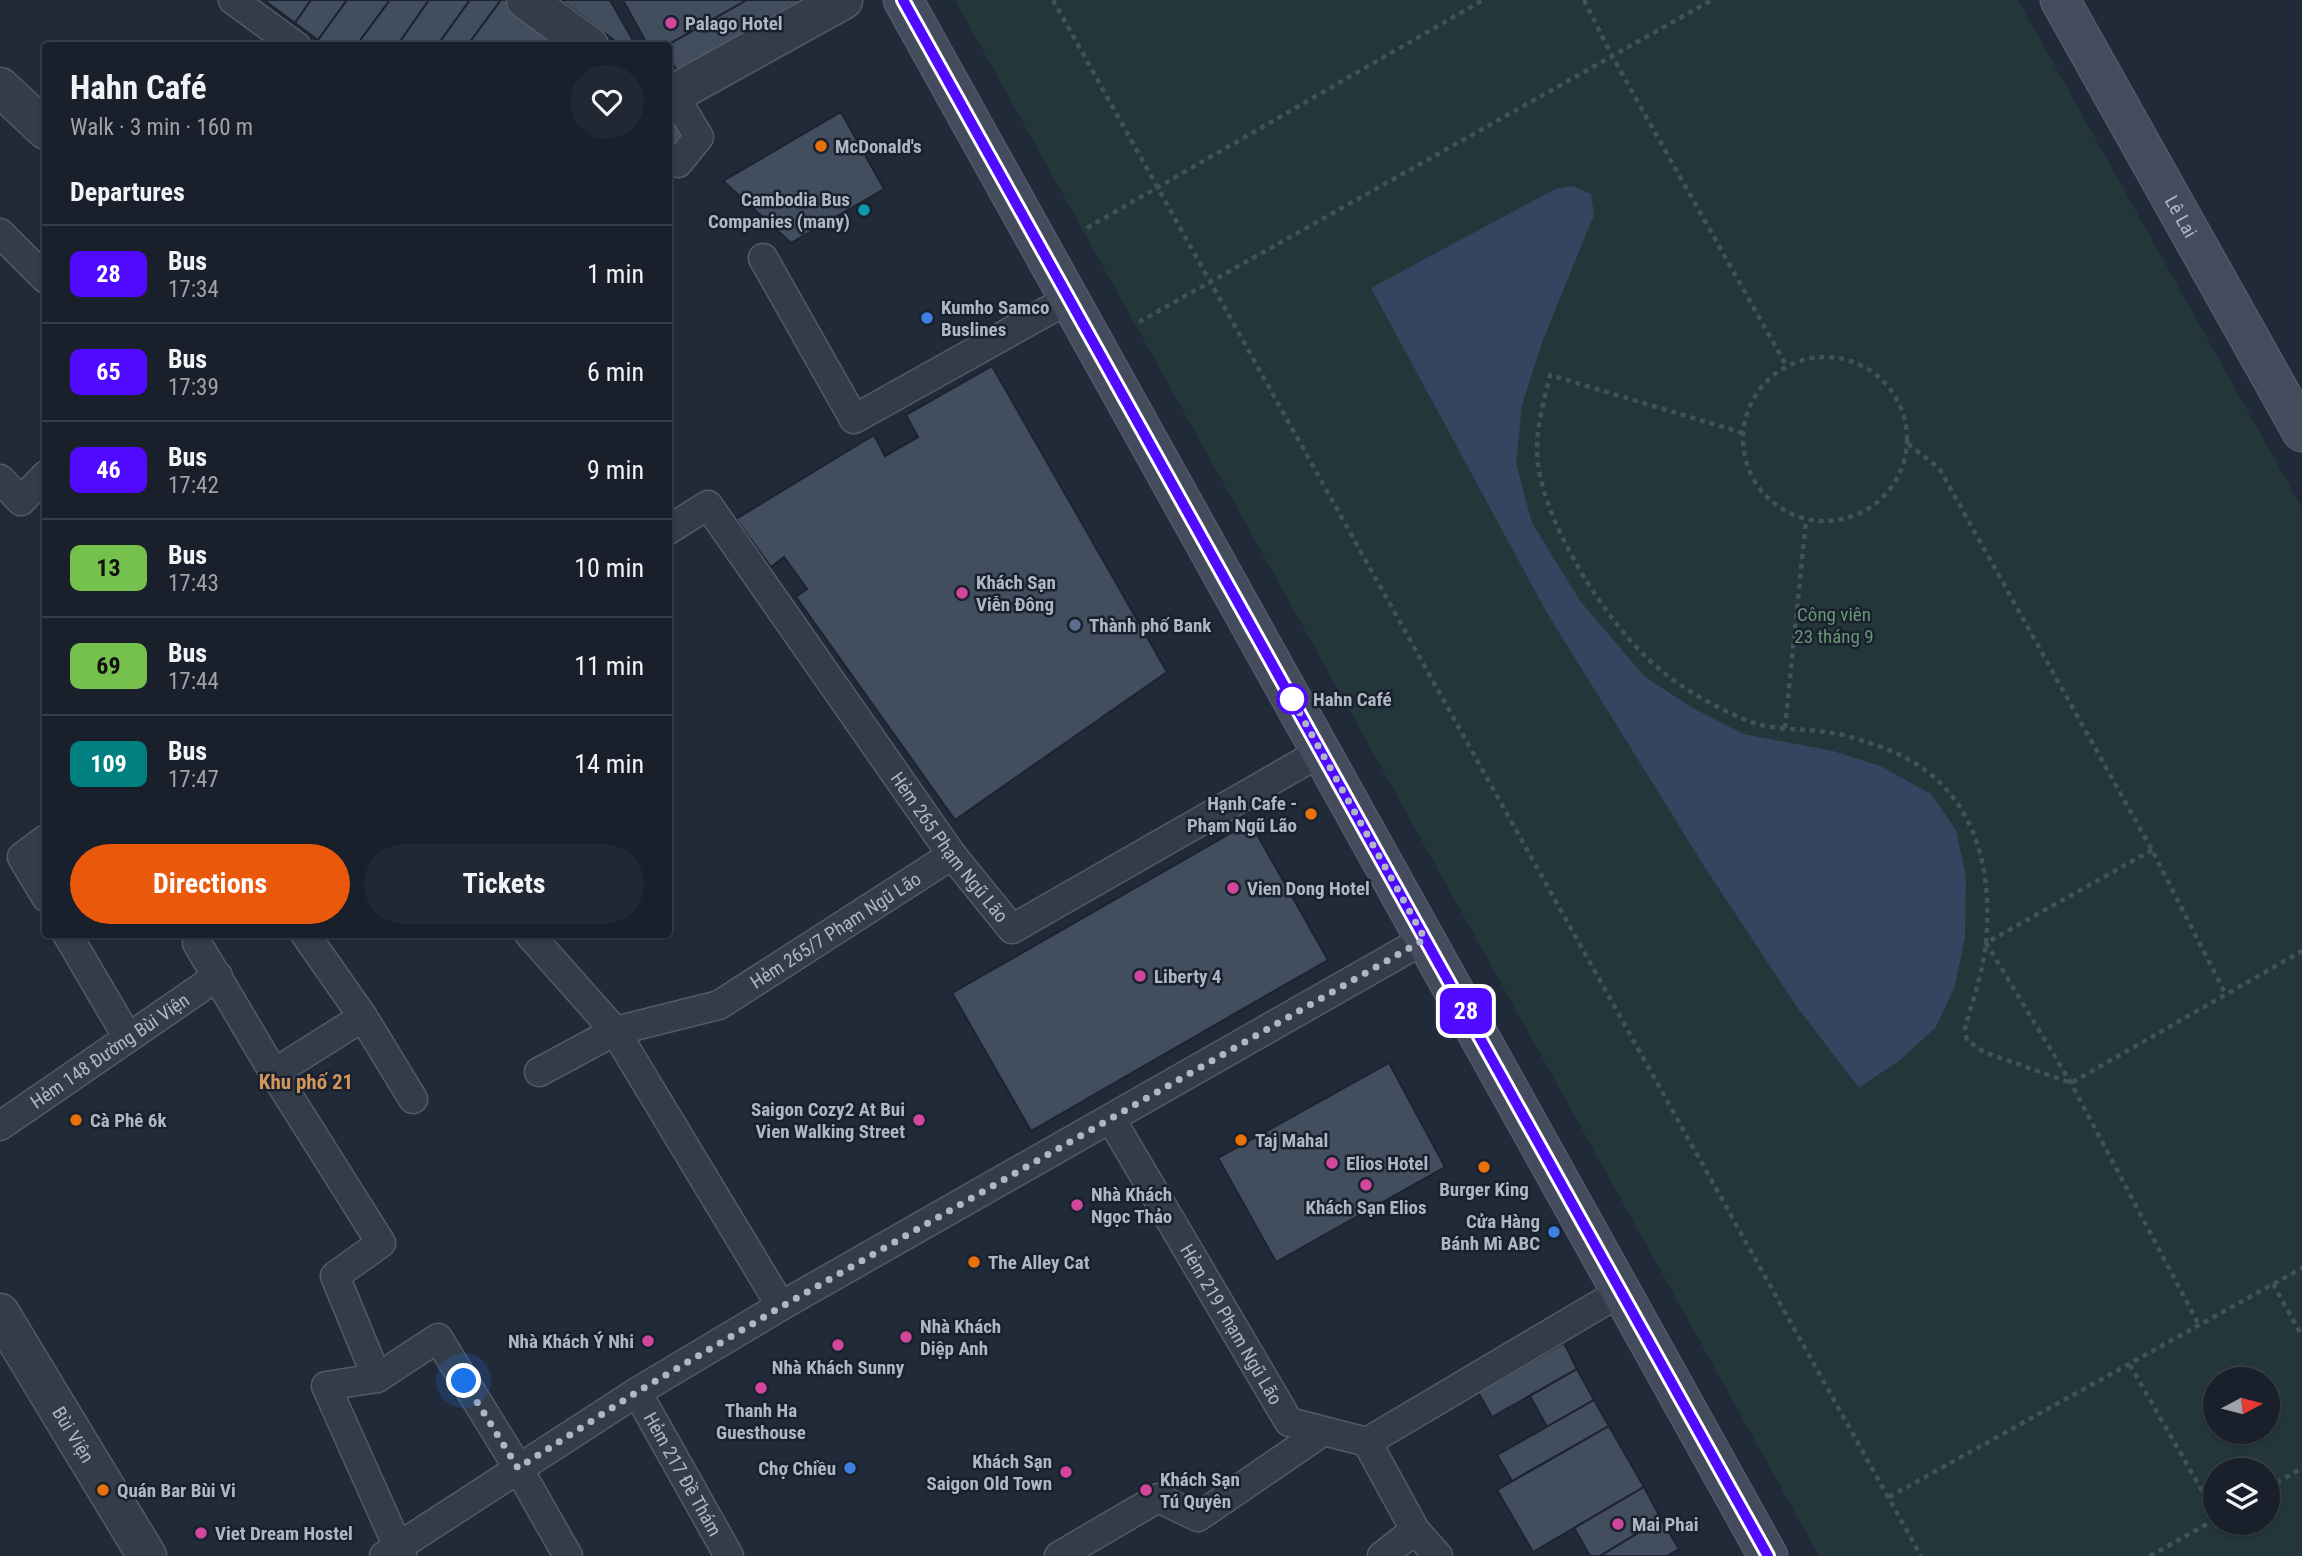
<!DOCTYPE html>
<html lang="en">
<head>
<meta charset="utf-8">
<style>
	:root { --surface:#19202b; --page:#222833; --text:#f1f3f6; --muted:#9fa3a9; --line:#373e47; --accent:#ea580c }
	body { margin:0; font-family:"Roboto Condensed",sans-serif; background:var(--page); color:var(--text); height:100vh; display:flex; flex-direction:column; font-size:26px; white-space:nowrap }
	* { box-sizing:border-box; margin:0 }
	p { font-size:23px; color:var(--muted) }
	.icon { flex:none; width:38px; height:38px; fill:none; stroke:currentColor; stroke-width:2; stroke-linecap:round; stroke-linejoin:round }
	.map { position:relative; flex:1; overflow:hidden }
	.side { position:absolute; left:42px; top:42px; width:630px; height:896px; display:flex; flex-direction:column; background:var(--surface); border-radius:7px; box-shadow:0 2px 5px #0004,0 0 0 2px var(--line) }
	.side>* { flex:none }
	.badge { padding:0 14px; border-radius:10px; font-size:24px; line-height:46px }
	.needle { width:46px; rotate:83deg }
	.tools { position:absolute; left:2203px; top:1367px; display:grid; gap:14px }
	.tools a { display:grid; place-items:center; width:77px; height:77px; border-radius:50%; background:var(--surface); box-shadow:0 2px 5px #0004,0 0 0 2px var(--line); font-size:35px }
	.you { position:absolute; width:35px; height:35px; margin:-18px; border:5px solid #fff; border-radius:50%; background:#1a73e8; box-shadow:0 0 0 10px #1a73e833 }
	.map>.badge { position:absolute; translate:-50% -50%; box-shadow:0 0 0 4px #fff }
	h2 { padding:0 28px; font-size:26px; line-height:63px }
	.round { display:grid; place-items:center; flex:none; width:74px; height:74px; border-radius:37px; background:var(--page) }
	.headline { display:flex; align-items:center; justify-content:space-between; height:119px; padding:0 28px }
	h1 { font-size:33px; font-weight:700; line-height:52px }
	.cta { display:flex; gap:14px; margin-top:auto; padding:14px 28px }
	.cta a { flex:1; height:80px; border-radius:42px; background:var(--accent); color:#fff; font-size:28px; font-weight:700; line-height:80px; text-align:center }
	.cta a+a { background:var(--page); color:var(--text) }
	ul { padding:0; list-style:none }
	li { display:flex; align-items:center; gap:21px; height:98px; padding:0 28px; border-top:2px solid var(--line) }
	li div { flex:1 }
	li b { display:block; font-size:26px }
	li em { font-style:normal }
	li .badge { min-width:77px; font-weight:700; text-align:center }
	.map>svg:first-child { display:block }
	.green { fill:#23363a; fill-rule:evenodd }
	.water { fill:#354560 }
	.building { fill:#424d5e; stroke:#1c2330; stroke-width:2 }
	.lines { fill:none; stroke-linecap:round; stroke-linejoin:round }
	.service-casing { stroke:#525a67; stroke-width:31 }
	.minor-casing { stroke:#525a67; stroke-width:41 }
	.secondary-casing { stroke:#525a67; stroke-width:41 }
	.path { stroke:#415357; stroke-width:4.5; stroke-dasharray:5 5; stroke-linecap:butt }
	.service { stroke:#353c49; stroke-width:28 }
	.minor { stroke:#353c49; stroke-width:38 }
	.secondary { stroke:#434b5c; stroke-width:38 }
	.line-casing { stroke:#fff; stroke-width:16 }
	.line { stroke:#4f0aff; stroke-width:10 }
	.walk { stroke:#afb7c5; stroke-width:7; stroke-dasharray:0 12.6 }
	.hotel-dot { fill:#d1479c; stroke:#1a212e; stroke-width:2.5 }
	.food-dot { fill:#e8710a; stroke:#1a212e; stroke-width:2.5 }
	.culture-dot { fill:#0f9aa8; stroke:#1a212e; stroke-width:2.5 }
	.shop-dot { fill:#3f7fe0; stroke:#1a212e; stroke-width:2.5 }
	.service-dot { fill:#5c6f8a; stroke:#1a212e; stroke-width:2.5 }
	.stop-dot { fill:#fff; stroke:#4f0aff; stroke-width:3.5 }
	.labels { text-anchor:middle; stroke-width:5; stroke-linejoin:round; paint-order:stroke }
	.poi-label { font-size:19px; font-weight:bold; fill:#afb7c5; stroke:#1a212e; text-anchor:start }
	.street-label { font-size:19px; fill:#afb7c5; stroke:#1a212e }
	.park-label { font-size:19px; fill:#679674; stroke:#1a212e }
	.stop-label { font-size:19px; font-weight:bold; fill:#afb7c5; stroke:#1a212e; text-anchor:start }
	.neighbourhood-label { font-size:21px; font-weight:bold; fill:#d3965d; stroke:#1a212e }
</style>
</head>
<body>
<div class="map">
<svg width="2302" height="1556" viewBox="0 0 2302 1556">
	<rect width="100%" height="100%" fill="#212a39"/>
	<!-- green -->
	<path class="green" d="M 955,0 L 2018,0 L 2302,508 L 2302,1556 L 1819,1556 ZM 2216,1379 L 2268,1379 L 2268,1432 L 2216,1432 ZM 2216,1470 L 2268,1470 L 2268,1522 L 2216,1522 Z"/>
	<!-- water -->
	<path class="water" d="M 1573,186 L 1591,194 L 1594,215 L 1543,340 L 1522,405 L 1516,463 L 1532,523 L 1581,602 L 1645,677 L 1693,708 L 1743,734 L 1833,751 L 1880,766 L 1931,794 L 1956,830 L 1966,877 L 1965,937 L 1955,986 L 1936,1027 L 1900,1060 L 1859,1088 L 1797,1007 L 1704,866 L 1547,613 L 1371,288 L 1555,189 Z"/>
	<!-- building -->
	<g class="building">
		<path d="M 264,0 L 311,0 L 295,23 Z"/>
		<path d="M 311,0 L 347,0 L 318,40 L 295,23 Z"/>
		<path d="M 347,0 L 390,0 L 356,46 L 325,46 L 318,40 Z"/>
		<path d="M 390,0 L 429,0 L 397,46 L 356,46 Z"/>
		<path d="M 429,0 L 470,0 L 437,46 L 397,46 Z"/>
		<path d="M 470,0 L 501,0 L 467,46 L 437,46 Z"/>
		<path d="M 501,0 L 505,0 L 541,27 L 556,46 L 467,46 Z"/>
		<path d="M 560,0 L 610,0 L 634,42 L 632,46 L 622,46 Z"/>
		<path d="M 623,0 L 747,0 L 666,46 L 648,46 Z"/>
		<path d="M 747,0 L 809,0 L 680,76 L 668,56 L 668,46 L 666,46 Z"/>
		<path d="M 841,112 L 884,189 L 791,243 L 723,181 Z"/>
		<path d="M 668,119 L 687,132 L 668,154 Z"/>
		<path d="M 992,366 L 1167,672 L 955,820 L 796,597 L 807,589 L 784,557 L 771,567 L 736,519 L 874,435 L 885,456 L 918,437 L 906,415 Z"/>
		<path d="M 1250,822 L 1328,960 L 1031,1131 L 952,993 Z"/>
		<path d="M 1389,1063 L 1445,1167 L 1276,1262 L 1218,1158 Z"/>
		<path d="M 1564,1343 L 1577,1369 L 1492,1417 L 1478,1392 Z"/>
		<path d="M 1577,1369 L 1594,1400 L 1547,1427 L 1530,1396 Z"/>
		<path d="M 1594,1400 L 1609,1426 L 1512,1481 L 1497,1455 Z"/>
		<path d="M 1609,1426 L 1644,1487 L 1533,1552 L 1497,1490 Z"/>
		<path d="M 1644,1487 L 1661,1519 L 1600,1556 L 1590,1556 L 1574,1528 Z"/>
		<path d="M 1661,1519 L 1679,1549 L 1667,1556 L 1600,1556 Z"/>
	</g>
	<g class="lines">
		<!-- service casing -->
		<g class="service-casing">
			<g id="service">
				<path d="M 233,0 L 296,46"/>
				<path d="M 673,94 L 699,137 L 678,163"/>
				<path d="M 0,233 L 46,279"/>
				<path d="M 763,258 L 854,419 L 1069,299"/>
				<path d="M 0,479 L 21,501 L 46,475"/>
				<path id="s1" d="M 668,530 L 708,505 L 952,855 L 1012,929 L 1321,752"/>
				<path d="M 46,839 L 22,857 L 46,897"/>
				<path d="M 67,934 L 128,1038"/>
				<path d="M 529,934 L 615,1031 L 781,1306"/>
				<path d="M 197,943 L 274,1073 L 363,1017 L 305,934"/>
				<path d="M 363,1017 L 413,1099"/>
				<path id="s2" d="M 539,1072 L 615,1031 L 719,1005 L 952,855"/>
				<path d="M 274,1073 L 381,1243 L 335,1276 L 377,1378 L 326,1386 L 402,1556"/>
				<path id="s3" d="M 1111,1119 L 1289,1422 L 1367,1442 L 1622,1291"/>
				<path id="s4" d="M 0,1126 L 218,976"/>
				<path d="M 377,1378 L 438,1338 L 518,1468 L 568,1556"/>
				<path id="s5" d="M 637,1392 L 729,1556"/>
				<path d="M 1367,1442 L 1415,1530 L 1438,1556"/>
				<path d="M 384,1556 L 637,1392 L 781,1306 L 1425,939"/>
				<path d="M 1059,1556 L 1158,1498 L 1198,1517 L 1322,1432"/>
				<path d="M 1382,1556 L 1415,1530"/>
			</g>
		</g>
		<!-- minor casing -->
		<g class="minor-casing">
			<g id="minor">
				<path d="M 526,0 L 589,46"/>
				<path d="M 0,87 L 46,130"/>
				<path d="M 668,97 L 843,0"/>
				<path id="s6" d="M 0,1313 L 147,1556"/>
			</g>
		</g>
		<!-- secondary casing -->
		<g class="secondary-casing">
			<g id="secondary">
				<path d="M 903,0 L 1768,1556"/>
				<path id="s7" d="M 2060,0 L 2302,432"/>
			</g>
		</g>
		<!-- path -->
		<g class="path">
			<path d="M 1053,0 L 1921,1556"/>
			<path d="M 1584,0 L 1612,56 L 1786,365"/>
			<path d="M 1087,228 L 1483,0"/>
			<path d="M 1139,322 L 1712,0"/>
			<circle cx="1825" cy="439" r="82"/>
			<path d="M 1743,433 L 1550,375 C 1543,404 1534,435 1538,464 C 1546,525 1601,613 1645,656 C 1673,684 1712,706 1748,721 C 1774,731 1805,728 1832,733 C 1847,735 1863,741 1878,746 C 1967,776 1994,854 1986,941 C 1984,970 1972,1001 1965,1029 L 1967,1040 L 1984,1052 L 2071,1083 L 2302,951"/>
			<path d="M 1908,444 L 1939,468 L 2152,850 L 2225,993"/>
			<path d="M 1785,728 L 1806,520"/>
			<path d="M 2152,850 L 1986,943 L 2071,1083 L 2199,1325"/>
			<path d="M 2273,1284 L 2302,1336"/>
			<path d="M 2130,1365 L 2216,1515"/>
			<path d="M 2268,1488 L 2302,1468"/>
			<path d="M 1889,1497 L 2302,1268"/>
			<path d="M 2150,1556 L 2216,1519"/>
		</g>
		<!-- service -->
		<use href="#service" class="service"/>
		<!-- minor -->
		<use href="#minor" class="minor"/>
		<!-- secondary -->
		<use href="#secondary" class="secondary"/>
	</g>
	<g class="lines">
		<!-- line casing -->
		<g class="line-casing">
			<path id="line" d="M 903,0 L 1768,1556"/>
		</g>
		<!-- line -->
		<use href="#line" class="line"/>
		<!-- walk -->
		<path class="walk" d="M 464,1381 L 518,1468 L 637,1392 L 781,1307 L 1425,939 L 1292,699"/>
	</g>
	<!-- markers -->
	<g class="hotel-dot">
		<circle cx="671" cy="23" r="7"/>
		<circle cx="962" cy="593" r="7"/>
		<circle cx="1233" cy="888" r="7"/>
		<circle cx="1140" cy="976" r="7"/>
		<circle cx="919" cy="1120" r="7"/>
		<circle cx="1332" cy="1163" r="7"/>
		<circle cx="1366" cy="1185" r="7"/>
		<circle cx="1077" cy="1205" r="7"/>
		<circle cx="906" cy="1337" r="7"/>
		<circle cx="648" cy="1341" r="7"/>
		<circle cx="838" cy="1345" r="7"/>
		<circle cx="761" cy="1388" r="7"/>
		<circle cx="1066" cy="1472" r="7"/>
		<circle cx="1146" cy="1490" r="7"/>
		<circle cx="1618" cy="1524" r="7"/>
		<circle cx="201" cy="1533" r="7"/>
	</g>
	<g class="food-dot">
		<circle cx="821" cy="146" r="7"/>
		<circle cx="1311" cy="814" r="7"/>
		<circle cx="76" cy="1120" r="7"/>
		<circle cx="1241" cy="1140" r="7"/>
		<circle cx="1484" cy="1167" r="7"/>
		<circle cx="974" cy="1262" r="7"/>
		<circle cx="103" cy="1490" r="7"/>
	</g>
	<circle class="culture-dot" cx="864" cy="210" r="7"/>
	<g class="shop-dot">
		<circle cx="927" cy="318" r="7"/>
		<circle cx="1554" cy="1232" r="7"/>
		<circle cx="850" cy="1468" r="7"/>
	</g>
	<circle class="service-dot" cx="1075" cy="625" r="7"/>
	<circle class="stop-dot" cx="1292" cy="699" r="14"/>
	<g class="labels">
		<!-- poi labels -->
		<g class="poi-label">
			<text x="685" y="30">Palago Hotel</text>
			<text x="835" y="153">McDonald's</text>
			<text x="850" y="206" text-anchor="end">Cambodia Bus<tspan x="850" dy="22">Companies (many)</tspan></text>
			<text x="941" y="314">Kumho Samco<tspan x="941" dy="22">Buslines</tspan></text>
			<text x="976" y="589">Khách Sạn<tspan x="976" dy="22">Viễn Đông</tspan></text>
			<text x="1089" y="632">Thành phố Bank</text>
			<text x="1297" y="810" text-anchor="end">Hạnh Cafe -<tspan x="1297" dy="22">Phạm Ngũ Lão</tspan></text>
			<text x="1247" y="895">Vien Dong Hotel</text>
			<text x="1154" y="983">Liberty 4</text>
			<text x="905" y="1116" text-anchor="end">Saigon Cozy2 At Bui<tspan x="905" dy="22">Vien Walking Street</tspan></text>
			<text x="90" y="1127">Cà Phê 6k</text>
			<text x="1255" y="1147">Taj Mahal</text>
			<text x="1346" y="1170">Elios Hotel</text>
			<text x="1484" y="1196" text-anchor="middle">Burger King</text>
			<text x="1091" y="1201">Nhà Khách<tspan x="1091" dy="22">Ngọc Thảo</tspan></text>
			<text x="1366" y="1214" text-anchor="middle">Khách Sạn Elios</text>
			<text x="1540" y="1228" text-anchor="end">Cửa Hàng<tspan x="1540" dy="22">Bánh Mì ABC</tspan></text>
			<text x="988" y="1269">The Alley Cat</text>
			<text x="920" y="1333">Nhà Khách<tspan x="920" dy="22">Diệp Anh</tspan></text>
			<text x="634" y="1348" text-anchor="end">Nhà Khách Ý Nhi</text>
			<text x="838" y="1374" text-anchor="middle">Nhà Khách Sunny</text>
			<text x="761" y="1417" text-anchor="middle">Thanh Ha<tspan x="761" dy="22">Guesthouse</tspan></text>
			<text x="1052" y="1468" text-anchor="end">Khách Sạn<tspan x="1052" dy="22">Saigon Old Town</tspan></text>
			<text x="836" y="1475" text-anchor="end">Chợ Chiều</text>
			<text x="1160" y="1486">Khách Sạn<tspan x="1160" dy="22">Tú Quyên</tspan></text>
			<text x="117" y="1497">Quán Bar Bùi Vi</text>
			<text x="1632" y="1531">Mai Phai</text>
			<text x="215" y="1540">Viet Dream Hostel</text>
		</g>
		<!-- street labels -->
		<g class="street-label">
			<text dy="7" stroke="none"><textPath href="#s7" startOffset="248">Lê Lai</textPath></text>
			<text dy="7" stroke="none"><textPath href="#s1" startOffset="466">Hẻm 265 Phạm Ngũ Lão</textPath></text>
			<text dy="7" stroke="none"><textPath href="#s2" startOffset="332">Hẻm 265/7 Phạm Ngũ Lão</textPath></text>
			<text dy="7" stroke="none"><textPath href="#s4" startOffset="133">Hẻm 148 Đường Bùi Viện</textPath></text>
			<text dy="7" stroke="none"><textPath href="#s3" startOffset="238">Hẻm 219 Phạm Ngũ Lão</textPath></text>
			<text dy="7" stroke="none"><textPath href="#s6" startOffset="142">Bùi Viện</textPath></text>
			<text dy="7" stroke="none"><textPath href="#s5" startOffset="94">Hẻm 217 Ðề Thám</textPath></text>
		</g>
		<!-- park labels -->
		<g class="park-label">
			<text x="1834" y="621">Công viên<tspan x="1834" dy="22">23 tháng 9</tspan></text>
		</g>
		<!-- stop labels -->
		<g class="stop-label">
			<text x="1313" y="706">Hahn Café</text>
		</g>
		<!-- neighbourhood labels -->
		<g class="neighbourhood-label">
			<text x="306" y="1089">Khu phố 21</text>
		</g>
	</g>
</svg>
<div class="tools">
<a><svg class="needle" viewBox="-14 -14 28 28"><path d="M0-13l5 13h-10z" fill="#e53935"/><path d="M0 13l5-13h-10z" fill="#9fa3a9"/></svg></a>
<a><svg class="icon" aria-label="layers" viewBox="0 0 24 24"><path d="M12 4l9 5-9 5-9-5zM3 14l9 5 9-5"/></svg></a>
</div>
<div class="you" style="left:464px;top:1381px"></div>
<b class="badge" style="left:1466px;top:1011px;background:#4f0aff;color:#fff">28</b>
<section class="side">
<div class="headline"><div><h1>Hahn Café</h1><p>Walk · 3 min · 160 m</p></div><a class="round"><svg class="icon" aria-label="heart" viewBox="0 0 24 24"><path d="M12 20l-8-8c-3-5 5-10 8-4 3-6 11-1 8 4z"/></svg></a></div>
<h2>Departures</h2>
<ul>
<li><span class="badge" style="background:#4f0aff;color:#fff">28</span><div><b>Bus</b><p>17:34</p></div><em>1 min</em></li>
<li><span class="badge" style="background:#4f0aff;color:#fff">65</span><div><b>Bus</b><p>17:39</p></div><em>6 min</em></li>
<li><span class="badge" style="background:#4f0aff;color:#fff">46</span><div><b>Bus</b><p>17:42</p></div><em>9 min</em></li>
<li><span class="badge" style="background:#76c04d;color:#111">13</span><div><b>Bus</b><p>17:43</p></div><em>10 min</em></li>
<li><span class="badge" style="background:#76c04d;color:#111">69</span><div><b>Bus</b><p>17:44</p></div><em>11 min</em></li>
<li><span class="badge" style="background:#008080;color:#fff">109</span><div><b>Bus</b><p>17:47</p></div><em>14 min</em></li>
</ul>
<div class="cta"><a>Directions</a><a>Tickets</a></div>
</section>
</div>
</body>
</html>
